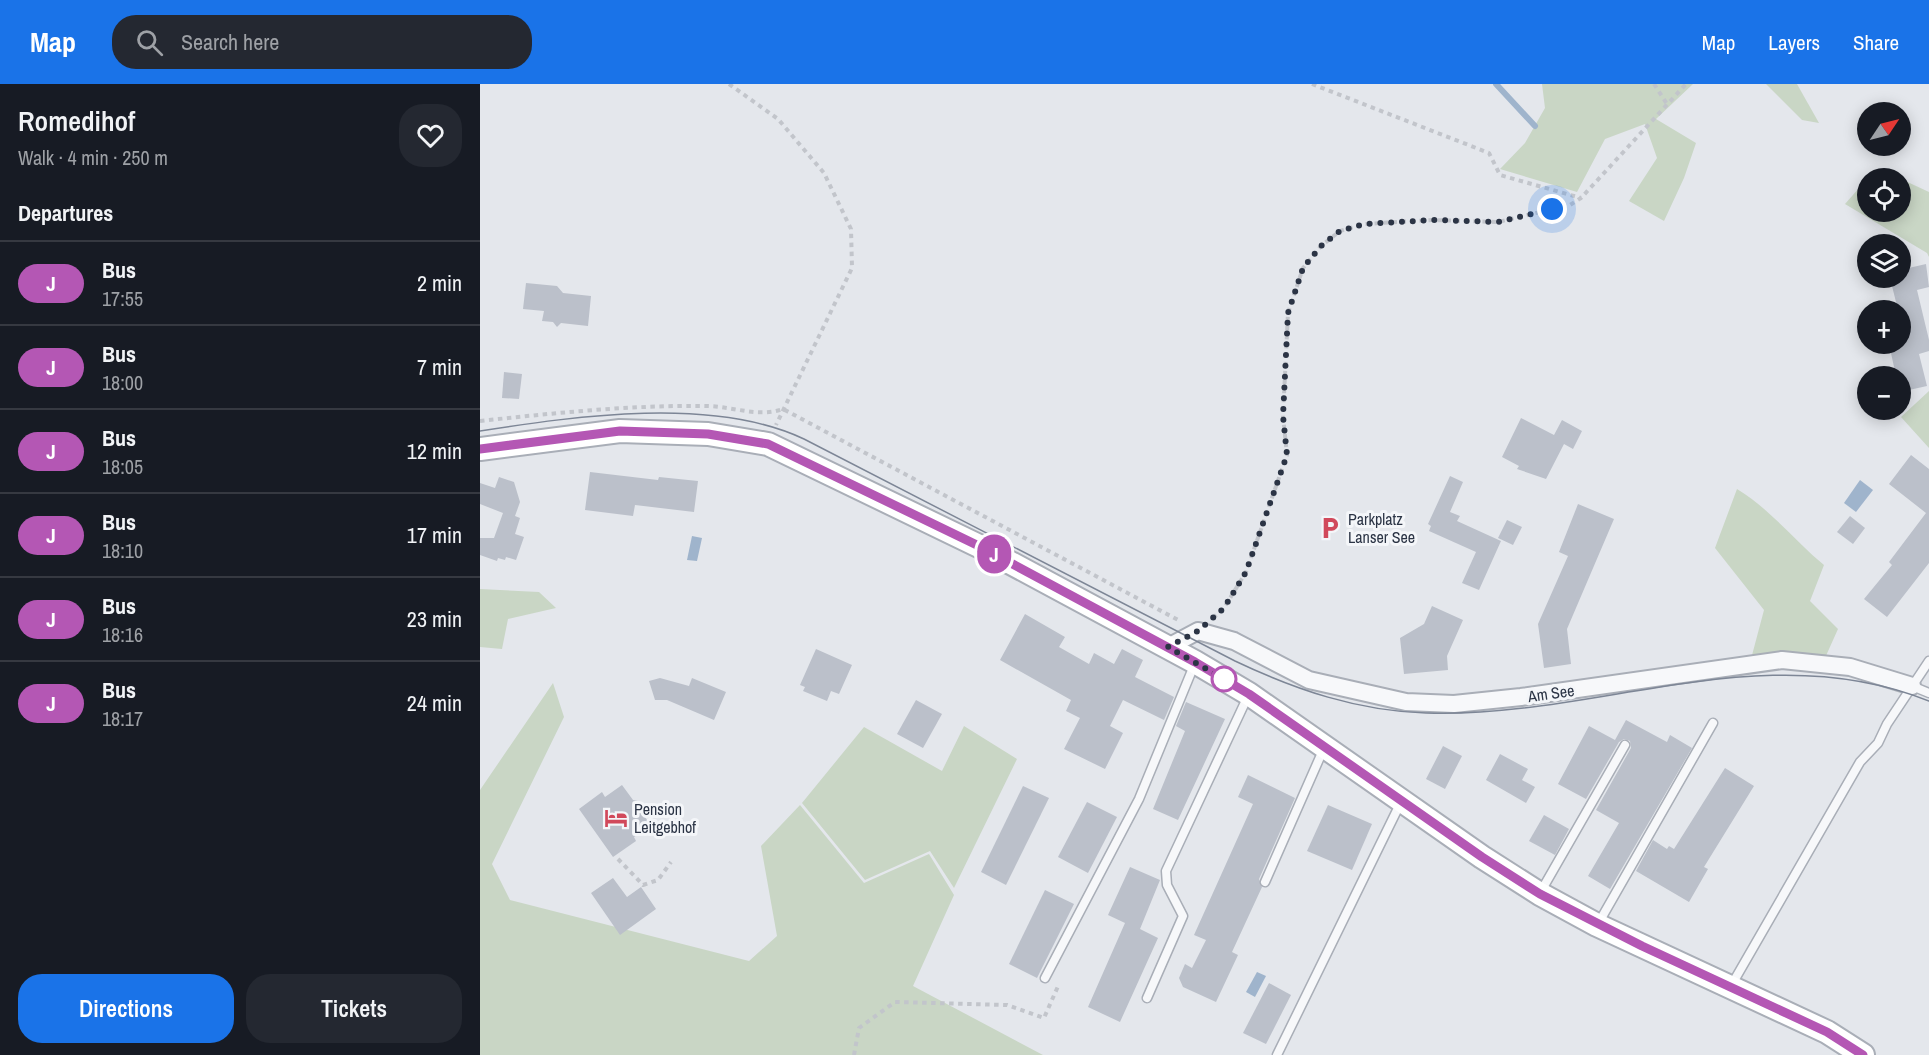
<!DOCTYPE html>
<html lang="en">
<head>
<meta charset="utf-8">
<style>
	:root { --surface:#171b24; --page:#242831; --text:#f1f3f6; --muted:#9ea1a6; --line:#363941; --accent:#1a73e8 }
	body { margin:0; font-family:"Archivo Narrow",sans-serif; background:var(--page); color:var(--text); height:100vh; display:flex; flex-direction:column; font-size:22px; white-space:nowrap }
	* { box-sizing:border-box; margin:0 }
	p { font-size:20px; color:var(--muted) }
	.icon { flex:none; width:33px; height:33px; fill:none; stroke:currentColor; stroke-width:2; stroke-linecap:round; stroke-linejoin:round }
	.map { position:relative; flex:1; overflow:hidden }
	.sheet { display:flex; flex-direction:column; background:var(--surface); width:480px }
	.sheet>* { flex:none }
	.badge { padding:0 12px; border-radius:20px; font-size:21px; line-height:39px }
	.needle { width:39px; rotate:55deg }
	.tools { position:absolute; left:1377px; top:18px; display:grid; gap:12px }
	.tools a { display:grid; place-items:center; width:54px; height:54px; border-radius:50%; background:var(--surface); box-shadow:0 3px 15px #0003; font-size:30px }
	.you { position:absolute; width:30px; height:30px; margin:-15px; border:4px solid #fff; border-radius:50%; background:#1a73e8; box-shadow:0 0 0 9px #1a73e833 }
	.map>.badge { position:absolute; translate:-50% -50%; box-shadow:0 0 0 3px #fff }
	h2 { padding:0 18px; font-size:22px; line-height:54px }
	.round { display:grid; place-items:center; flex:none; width:63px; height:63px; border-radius:24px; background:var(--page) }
	.head { display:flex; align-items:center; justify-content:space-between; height:102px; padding:0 18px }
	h1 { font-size:28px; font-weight:600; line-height:45px }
	.action { display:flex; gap:12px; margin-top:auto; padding:12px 18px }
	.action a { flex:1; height:69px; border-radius:24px; background:var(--accent); color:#fff; font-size:24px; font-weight:600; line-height:69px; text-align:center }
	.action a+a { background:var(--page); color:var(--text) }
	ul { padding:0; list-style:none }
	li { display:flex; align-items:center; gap:18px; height:84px; padding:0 18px; border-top:2px solid var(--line) }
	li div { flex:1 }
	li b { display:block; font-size:22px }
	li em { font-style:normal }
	li .badge { min-width:66px; font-weight:700; text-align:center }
	header { display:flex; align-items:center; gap:36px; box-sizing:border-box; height:84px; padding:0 30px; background:var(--accent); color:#fff }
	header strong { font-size:28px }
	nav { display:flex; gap:33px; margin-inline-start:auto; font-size:21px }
	.search { width:420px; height:54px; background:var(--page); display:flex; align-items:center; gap:15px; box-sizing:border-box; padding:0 21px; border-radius:24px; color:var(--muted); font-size:22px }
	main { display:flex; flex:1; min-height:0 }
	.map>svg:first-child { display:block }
	.green { fill:#c9d6c5 }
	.water { fill:#9fb4cc }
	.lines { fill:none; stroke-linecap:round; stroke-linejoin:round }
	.stream { stroke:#9fb4cc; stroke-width:6 }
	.building { fill:#bbc0ca }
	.lane-casing { stroke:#a9aeb7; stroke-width:11 }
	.street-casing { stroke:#a9aeb7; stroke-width:20 }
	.secondary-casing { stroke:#a9aeb7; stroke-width:26 }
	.path { stroke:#c2c5cb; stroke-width:4; stroke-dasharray:4.5 4.5; stroke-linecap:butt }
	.lane { stroke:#f7f8fa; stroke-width:8 }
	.street { stroke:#f7f8fa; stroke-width:16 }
	.secondary { stroke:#fff; stroke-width:22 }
	.tram { stroke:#7d8696; stroke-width:1.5 }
	.line-casing { stroke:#fff; stroke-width:14 }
	.line { stroke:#b457b4; stroke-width:9 }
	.walk { stroke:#2b3445; stroke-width:6; stroke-dasharray:0 10.8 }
	.stop-dot { fill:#fff; stroke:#b457b4; stroke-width:3 }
	.labels { text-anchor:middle; stroke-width:6; stroke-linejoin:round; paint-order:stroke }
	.poi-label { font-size:16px; fill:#2b3445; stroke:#f4f6f9; text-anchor:start }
	.street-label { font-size:16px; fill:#2b3445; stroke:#f4f6f9 }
</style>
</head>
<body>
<header>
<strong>Map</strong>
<div class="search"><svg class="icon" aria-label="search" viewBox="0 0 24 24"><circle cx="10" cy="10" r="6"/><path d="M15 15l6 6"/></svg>Search here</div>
<nav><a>Map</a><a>Layers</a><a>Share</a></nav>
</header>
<main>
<section class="sheet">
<div class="head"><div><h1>Romedihof</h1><p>Walk · 4 min · 250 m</p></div><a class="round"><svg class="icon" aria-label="heart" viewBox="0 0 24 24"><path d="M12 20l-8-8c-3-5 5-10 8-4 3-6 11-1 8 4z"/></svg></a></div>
<h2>Departures</h2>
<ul>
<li><span class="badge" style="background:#b457b4;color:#fff">J</span><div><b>Bus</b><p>17:55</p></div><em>2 min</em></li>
<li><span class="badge" style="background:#b457b4;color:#fff">J</span><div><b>Bus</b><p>18:00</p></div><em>7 min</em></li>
<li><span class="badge" style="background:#b457b4;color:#fff">J</span><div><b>Bus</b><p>18:05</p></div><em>12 min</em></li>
<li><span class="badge" style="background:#b457b4;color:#fff">J</span><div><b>Bus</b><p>18:10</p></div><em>17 min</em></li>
<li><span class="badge" style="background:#b457b4;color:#fff">J</span><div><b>Bus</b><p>18:16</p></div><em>23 min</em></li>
<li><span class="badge" style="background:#b457b4;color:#fff">J</span><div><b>Bus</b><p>18:17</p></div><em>24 min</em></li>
</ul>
<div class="action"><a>Directions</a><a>Tickets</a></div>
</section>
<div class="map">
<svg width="1449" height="971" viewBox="0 0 1449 971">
	<rect width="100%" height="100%" fill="#e4e7ec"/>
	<!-- green -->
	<g class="green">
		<path d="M 1062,0 L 1213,0 L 1176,35 L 1216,59 L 1204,94 L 1184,137 L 1149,117 L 1177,74 L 1165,40 L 1125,55 L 1097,108 L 1020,85 L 1045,59 L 1065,24 Z"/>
		<path d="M 1286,0 L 1317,0 L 1339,39 L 1322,36 Z"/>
		<path d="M 1387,95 L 1388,128 L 1420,128 L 1421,95 L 1449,108 L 1449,173 L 1447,169 L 1365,120 Z"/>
		<path d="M 1449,307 L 1449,364 L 1421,333 Z"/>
		<path d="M 1257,405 C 1289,424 1315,457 1344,481 L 1330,517 L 1358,545 L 1345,574 L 1271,575 L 1284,526 L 1235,464 Z"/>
		<path d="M 0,505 L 59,508 L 76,524 L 28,535 L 22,565 L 0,563 Z"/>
		<path d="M 73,599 L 84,633 L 12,780 L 30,816 L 269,877 L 297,852 L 281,762 L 320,721 L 384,799 L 449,770 L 474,811 L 433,902 L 563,971 L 0,971 L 0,706 Z"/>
		<path d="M 484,642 L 537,675 L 474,804 L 450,767 L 385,796 L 322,719 L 384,643 L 462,687 Z"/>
	</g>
	<!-- water -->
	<g class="water">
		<path d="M 1380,396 L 1393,406 L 1376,428 L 1364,419 Z"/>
		<path d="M 212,452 L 222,454 L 217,477 L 207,476 Z"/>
		<path d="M 777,888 L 786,892 L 775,913 L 766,908 Z"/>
	</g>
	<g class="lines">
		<!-- stream -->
		<path class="stream" d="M 1016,0 L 1055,42"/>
	</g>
	<!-- building -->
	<g class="building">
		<path d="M 1446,180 L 1449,203 L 1437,206 L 1449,256 L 1449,267 L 1439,270 L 1447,302 L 1420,308 L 1420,292 L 1416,292 L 1409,260 L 1420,260 L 1420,226 L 1418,226 L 1410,194 L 1420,194 L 1420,186 Z"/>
		<path d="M 46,199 L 77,202 L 83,209 L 111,212 L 108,242 L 81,239 L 77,243 L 73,238 L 62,237 L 64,227 L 43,225 Z"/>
		<path d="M 24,288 L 42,290 L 39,315 L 22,314 Z"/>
		<path d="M 1041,334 L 1074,351 L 1082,336 L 1102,347 L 1093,365 L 1084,360 L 1066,395 L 1037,385 L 1039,382 L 1022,373 Z"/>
		<path d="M 1431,371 L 1449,385 L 1449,479 L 1407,533 L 1384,515 L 1412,481 L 1409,478 L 1446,429 L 1409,400 Z"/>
		<path d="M 110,388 L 178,396 L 179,393 L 218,397 L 214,428 L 155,421 L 153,432 L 105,426 Z"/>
		<path d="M 970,392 L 983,398 L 970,428 L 980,432 L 977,437 L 1021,457 L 999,506 L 982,499 L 996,468 L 949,447 L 951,442 L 948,440 Z"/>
		<path d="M 19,393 L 34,398 L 40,418 L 35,432 L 40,434 L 35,450 L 44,453 L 36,476 L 26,473 L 25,476 L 18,474 L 17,477 L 0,471 L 0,454 L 14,454 L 23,429 L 0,420 L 0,399 L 15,404 Z"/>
		<path d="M 1098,420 L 1134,435 L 1087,545 L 1091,580 L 1064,584 L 1058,540 L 1088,472 L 1079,468 Z"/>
		<path d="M 1370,432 L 1385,444 L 1373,460 L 1357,448 Z"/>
		<path d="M 1027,436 L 1042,443 L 1033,461 L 1018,454 Z"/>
		<path d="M 952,522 L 983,536 L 967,572 L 968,586 L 924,590 L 920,554 L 944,540 Z"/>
		<path d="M 545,530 L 585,553 L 579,563 L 609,580 L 614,569 L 634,580 L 642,565 L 663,576 L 655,593 L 694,613 L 684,636 L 643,616 L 630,642 L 643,649 L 625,685 L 584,665 L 600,634 L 586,627 L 591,616 L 520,576 Z"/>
		<path d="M 336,565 L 372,581 L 359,610 L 351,607 L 347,617 L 323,607 L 325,603 L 320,601 Z"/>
		<path d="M 180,594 L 209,602 L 212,594 L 246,608 L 234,636 L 187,616 L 175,616 L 169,597 Z"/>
		<path d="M 436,616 L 462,630 L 443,664 L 417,650 Z"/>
		<path d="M 706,618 L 745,635 L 698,736 L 673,725 L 705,647 L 696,642 Z"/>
		<path d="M 1146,636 L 1187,658 L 1190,651 L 1212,664 L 1130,805 L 1108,792 L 1139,739 L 1116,726 L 1151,664 L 1150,657 L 1144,655 L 1139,658 L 1106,715 L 1078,700 L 1109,642 L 1135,656 Z"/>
		<path d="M 963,662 L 982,672 L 965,705 L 946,695 Z"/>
		<path d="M 1020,670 L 1048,685 L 1042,696 L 1055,703 L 1046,719 L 1006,696 Z"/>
		<path d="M 1245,684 L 1274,702 L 1224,783 L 1228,785 L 1209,818 L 1156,787 L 1173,756 L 1187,765 L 1189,762 L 1194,765 Z"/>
		<path d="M 768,691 L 815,714 L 779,795 L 782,803 L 752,868 L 758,871 L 736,918 L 703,903 L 699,894 L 705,880 L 712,884 L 726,856 L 714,851 L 773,720 L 758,713 Z"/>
		<path d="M 142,701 L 153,716 L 162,718 L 160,727 L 171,741 L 154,753 L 156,757 L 133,773 L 99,725 L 122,708 L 125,713 Z"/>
		<path d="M 543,702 L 569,714 L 526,801 L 501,788 Z"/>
		<path d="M 607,718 L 637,733 L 608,789 L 578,773 Z"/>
		<path d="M 848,721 L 892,740 L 872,786 L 827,767 Z"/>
		<path d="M 1064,731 L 1089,745 L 1075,771 L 1049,757 Z"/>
		<path d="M 650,783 L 680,796 L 660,845 L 678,854 L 640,938 L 608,923 L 645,839 L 628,831 Z"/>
		<path d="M 133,794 L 147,813 L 161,803 L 176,825 L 140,851 L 111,809 Z"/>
		<path d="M 565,806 L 594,820 L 557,894 L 529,880 Z"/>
		<path d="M 789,899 L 811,911 L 786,960 L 763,949 Z"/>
	</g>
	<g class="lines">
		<!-- lane casing -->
		<g class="lane-casing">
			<g id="lane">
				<path d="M 1432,602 L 1449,609"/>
				<path d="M 785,798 L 844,664"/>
				<path d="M 1060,809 L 1145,661"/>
				<path d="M 1118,840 L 1233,639"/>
				<path d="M 565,894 L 659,715 L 715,579"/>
				<path d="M 1251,902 L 1380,678 L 1398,659 L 1407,640 L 1449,577"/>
				<path d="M 667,914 L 703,832 L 687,801 L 686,787 L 768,612"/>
				<path d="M 797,971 L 921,718"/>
			</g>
		</g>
		<!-- street casing -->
		<g class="street-casing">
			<path id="street" d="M 688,563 L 718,547 L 754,557 L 829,596 L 926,618 L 974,620 L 1041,613 L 1302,576 L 1370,583 L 1432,602"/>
		</g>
		<!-- secondary casing -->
		<g class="secondary-casing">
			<path id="secondary" d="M 0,365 L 140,347 L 228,350 L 288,360 L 501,463 L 715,578 L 769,610 L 1002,773 L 1060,810 L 1117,841 L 1347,948 L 1383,971"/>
		</g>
		<!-- path -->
		<g class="path">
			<path d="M 249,0 L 298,35 L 344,89 L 371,145 L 372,184 L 296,341"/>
			<path d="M 832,0 L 1009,69 L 1020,91 L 1101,114"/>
			<path d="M 1174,0 L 1187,20"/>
			<path d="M 0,337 C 75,329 150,321 226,322 C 251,322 279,334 303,325 L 700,537"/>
			<path d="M 733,534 L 744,524 L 766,488 L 807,371 L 803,332 L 808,229 L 823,184 L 841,162 L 860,147 L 884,140 L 953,136 L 1018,138 L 1090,121 L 1101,114 L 1206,0"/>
			<path d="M 138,775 L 163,801 L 178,796 L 191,778"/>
			<path d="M 374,971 L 379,944 L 415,918 L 527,921 L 564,934 L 579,900"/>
		</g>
		<!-- lane -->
		<use href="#lane" class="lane"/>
		<!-- street -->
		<use href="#street" class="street"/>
		<!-- secondary -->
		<use href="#secondary" class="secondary"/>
		<!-- tram -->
		<path class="tram" d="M 0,347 C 97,332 233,312 324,355 L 755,577 C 816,606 878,627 946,629 C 1115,635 1283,550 1449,617"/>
	</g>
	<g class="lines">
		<!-- line casing -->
		<g class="line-casing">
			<path id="line" d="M 0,365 L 140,347 L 228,350 L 288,360 L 501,463 L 715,578 L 769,610 L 1002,773 L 1060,810 L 1162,862 L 1347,948 L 1383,971"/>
		</g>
		<!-- line -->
		<use href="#line" class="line"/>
		<!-- walk -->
		<path class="walk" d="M 744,595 L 688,563 L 718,547 L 744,524 L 766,488 L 807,371 L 803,332 L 808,229 L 823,184 L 841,162 L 860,147 L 884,140 L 953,136 L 1018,138 L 1072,125"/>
	</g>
	<!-- icons -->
	<defs>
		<g id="parking-bare" transform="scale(1.8)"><path d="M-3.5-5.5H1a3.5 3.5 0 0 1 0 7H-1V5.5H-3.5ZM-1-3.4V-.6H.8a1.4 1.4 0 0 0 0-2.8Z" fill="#d1495b" stroke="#f4f6f9" stroke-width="2.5" paint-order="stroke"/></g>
		<g id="hotel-bare" transform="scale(1.8)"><path d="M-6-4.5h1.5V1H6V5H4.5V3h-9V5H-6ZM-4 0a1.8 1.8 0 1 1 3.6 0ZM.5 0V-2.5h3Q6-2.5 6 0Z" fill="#d1495b" stroke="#f4f6f9" stroke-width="2.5" paint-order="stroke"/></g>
	</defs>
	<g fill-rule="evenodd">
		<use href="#parking-bare" x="850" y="444"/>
		<use href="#hotel-bare" x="136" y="734"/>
	</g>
	<!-- markers -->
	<circle class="stop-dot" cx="744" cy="595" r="12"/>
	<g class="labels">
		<!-- poi labels -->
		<g class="poi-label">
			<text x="868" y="441">Parkplatz<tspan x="868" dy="18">Lanser See</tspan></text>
			<text x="154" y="731">Pension<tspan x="154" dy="18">Leitgebhof</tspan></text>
		</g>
		<!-- street labels -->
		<g class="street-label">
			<text transform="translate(1071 609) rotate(-8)" y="6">Am See</text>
		</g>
	</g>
</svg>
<div class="tools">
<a><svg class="needle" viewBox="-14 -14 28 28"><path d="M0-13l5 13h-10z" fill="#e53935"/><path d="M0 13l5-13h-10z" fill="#9ea1a6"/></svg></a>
<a><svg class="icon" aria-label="locate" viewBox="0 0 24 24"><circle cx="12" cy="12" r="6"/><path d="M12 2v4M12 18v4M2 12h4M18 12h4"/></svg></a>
<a><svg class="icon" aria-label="layers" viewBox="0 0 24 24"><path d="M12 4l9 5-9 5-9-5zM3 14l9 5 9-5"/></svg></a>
<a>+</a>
<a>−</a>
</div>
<div class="you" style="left:1072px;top:125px"></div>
<b class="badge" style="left:514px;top:470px;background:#b457b4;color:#fff">J</b>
</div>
</main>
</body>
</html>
